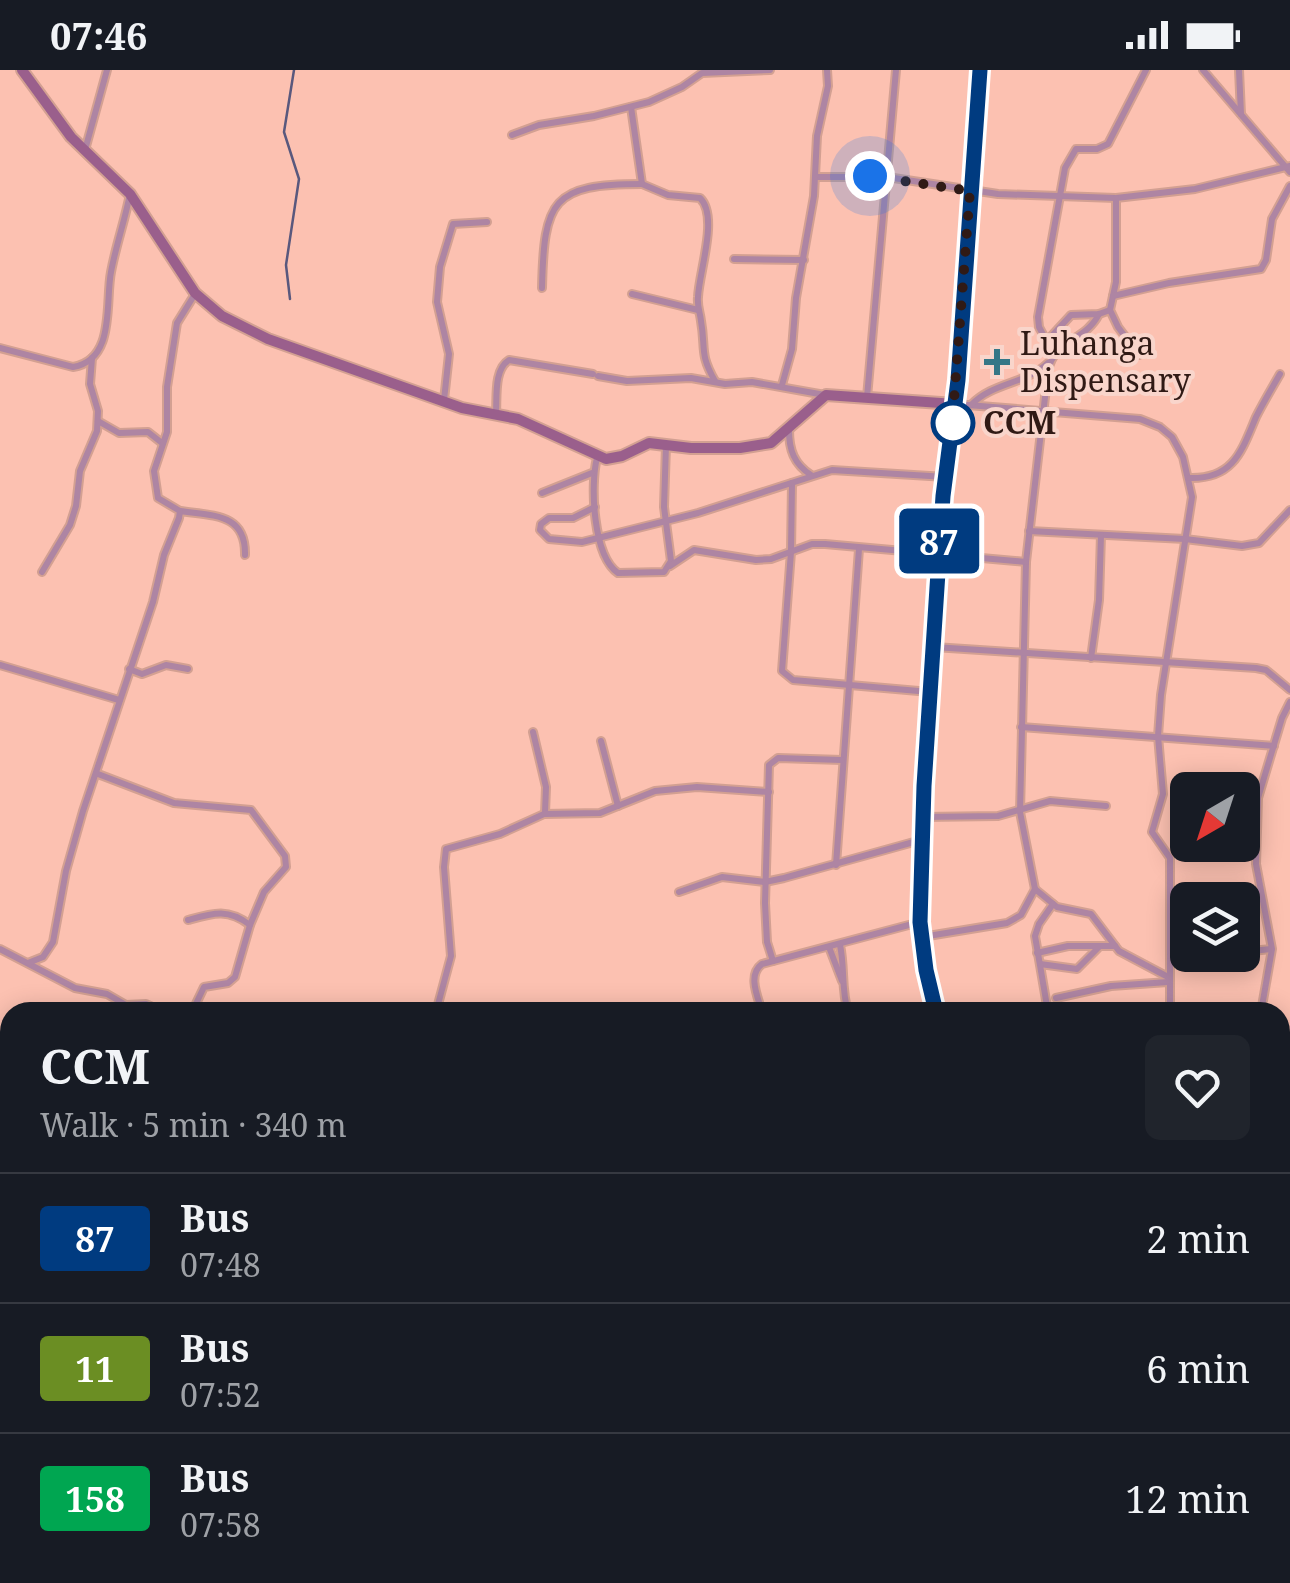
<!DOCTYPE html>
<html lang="en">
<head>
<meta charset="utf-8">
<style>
	:root { --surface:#171b24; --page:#20242c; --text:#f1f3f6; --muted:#9ea1a6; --line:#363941 }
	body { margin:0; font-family:"Noto Serif",serif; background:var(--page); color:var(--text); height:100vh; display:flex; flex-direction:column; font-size:38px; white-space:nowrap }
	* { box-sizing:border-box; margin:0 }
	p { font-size:32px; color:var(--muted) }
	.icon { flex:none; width:55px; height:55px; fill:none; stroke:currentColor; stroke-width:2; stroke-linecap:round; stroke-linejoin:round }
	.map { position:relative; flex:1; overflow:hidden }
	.details { position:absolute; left:0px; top:932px; width:1290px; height:582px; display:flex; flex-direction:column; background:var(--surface); border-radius:30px 30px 0 0; box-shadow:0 5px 25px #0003 }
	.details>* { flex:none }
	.badge { padding:0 20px; border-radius:8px; font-size:35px; line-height:65px }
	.needle { width:65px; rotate:219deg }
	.tools { position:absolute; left:1170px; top:702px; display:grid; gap:20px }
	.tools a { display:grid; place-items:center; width:90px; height:90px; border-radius:15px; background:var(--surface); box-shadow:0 5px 25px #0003; font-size:50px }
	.you { position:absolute; width:50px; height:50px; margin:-25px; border:8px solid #fff; border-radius:50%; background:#1a73e8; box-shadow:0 0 0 15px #1a73e833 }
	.map>.badge { position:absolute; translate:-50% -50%; box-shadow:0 0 0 5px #fff }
	.round { display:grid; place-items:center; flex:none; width:105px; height:105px; border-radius:15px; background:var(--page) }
	.summary { display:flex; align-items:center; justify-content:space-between; height:170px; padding:0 40px }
	h1 { font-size:48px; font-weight:700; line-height:75px }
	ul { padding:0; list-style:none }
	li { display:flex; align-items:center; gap:30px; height:130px; padding:0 40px; border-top:2px solid var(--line) }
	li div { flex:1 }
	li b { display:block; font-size:38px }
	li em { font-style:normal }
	li .badge { min-width:110px; font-weight:700; text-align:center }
	.status { display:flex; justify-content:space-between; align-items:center; height:70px; padding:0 50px; background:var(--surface); direction:ltr }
	.status svg { height:28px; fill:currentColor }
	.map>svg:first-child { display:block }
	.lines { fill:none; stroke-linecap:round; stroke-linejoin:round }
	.stream { stroke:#59587d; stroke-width:2.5 }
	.street-casing { stroke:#d3a092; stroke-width:10 }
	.secondary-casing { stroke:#d3a092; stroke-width:14 }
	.street { stroke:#ae85a3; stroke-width:6 }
	.secondary { stroke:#9a5f8c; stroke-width:10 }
	.line-casing { stroke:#fff; stroke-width:22 }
	.line { stroke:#003b80; stroke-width:15 }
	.walk { stroke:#301a15; stroke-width:10; stroke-dasharray:0 18 }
	.poi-dot { fill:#347787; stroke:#f9d5cb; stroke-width:4 }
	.stop-dot { fill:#fff; stroke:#003b80; stroke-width:5 }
	.labels { text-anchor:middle; stroke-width:8; stroke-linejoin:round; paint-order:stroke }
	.poi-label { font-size:32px; fill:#301a15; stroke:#f9d5cb; text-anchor:start }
	.stop-label { font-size:32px; font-weight:bold; fill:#301a15; stroke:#f9d5cb; text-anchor:start }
</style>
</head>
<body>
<div class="status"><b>07:46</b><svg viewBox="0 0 49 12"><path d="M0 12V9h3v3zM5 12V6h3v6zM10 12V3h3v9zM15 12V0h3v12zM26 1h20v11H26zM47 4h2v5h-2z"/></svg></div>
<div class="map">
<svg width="1290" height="1513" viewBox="0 0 1290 1513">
	<rect width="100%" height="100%" fill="#fcc1b1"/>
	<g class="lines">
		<!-- stream -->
		<path class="stream" d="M 290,229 L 286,195 L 299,109 L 284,62 L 294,0"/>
		<!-- street casing -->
		<g class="street-casing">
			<g id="street">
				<path d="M 1203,0 L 1290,102"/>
				<path d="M 1239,0 L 1241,44"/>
				<path d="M 631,37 L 642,114 L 668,125 L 700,128 C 719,146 699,202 698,227 C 697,236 700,242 701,251 C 706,279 699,283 715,311"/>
				<path d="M 512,65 L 539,55 L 594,46 L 649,32 L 682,17 L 702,3 L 770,0"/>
				<path d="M 85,80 L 107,0"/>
				<path d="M 817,107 L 887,107 L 998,124 L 1116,128 L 1195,119 L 1290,96"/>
				<path d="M 1116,128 L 1116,212 L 1110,240 L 1118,257 L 1139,285"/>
				<path d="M 734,189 L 804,190"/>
				<path d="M 542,218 C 544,130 552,114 642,114"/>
				<path d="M 632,224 L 698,240"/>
				<path d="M 1113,226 L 1169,213 L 1261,199 L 1266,190 L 1272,149 L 1290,116"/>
				<path d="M 1099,244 C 1085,272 1054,269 1048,301 L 1026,492 L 1020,742 L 1035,819 L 1057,837 L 1091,844 L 1119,881 L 1168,907"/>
				<path d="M 1047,271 L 1071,245 L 1099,244 L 1110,240"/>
				<path d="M 0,278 L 73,297 C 116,290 105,232 111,202 C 116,175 125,150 130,124"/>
				<path d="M 1054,285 L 1039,257 L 1038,247 L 1065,98 L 1076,79 L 1097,79 L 1108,74 L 1146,0"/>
				<path d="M 598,306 L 627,311 L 691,308 L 725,314 L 752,312 L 825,325"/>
				<path d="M 782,315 L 792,279 L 796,228 L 814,126 L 817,66 L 828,16 L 827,0"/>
				<path d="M 867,327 L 896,0"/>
				<path d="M 444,330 L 449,284 L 437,232 L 440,197 L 453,154 L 487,152"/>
				<path d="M 955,334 L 1140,349 L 1160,357 L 1172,367 L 1183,387 L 1192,427 L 1161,625 L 1158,666 L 1163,724 L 1152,762 L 1170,788 L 1170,942"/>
				<path d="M 971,335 C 993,312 1026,314 1048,293"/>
				<path d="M 496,343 C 497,326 494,299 509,290 L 593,304"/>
				<path d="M 98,351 L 119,363 L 148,362 L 162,373"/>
				<path d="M 789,360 C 789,380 794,394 811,405"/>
				<path d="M 597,388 C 590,415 593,486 618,503 L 664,502 L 671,491 L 664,437 L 666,375"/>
				<path d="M 1190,408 C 1234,409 1242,380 1256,347 C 1263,333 1272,318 1280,304"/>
				<path d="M 792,413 L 791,482 L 782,601 L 793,610 L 930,622"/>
				<path d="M 542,423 L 592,403"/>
				<path d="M 595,437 L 573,448 L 549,448 L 541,454 L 540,460 L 549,469 L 582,472 L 698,443 L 832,400 L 946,407"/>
				<path d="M 180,441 C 213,446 246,443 245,485"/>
				<path d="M 1029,461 L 1185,469 L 1242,476 L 1259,473 L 1290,440"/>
				<path d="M 670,496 L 694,480 L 756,490 L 771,489 L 812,474 L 825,474 L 1026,492"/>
				<path d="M 42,502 L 70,455 L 76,436 L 80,401 L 97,361 L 98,341 L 90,314 L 92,288"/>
				<path d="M 934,577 L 1256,598 L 1266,600 L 1290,620"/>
				<path d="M 1091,588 L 1099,530 L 1101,465"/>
				<path d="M 0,595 L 119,630"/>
				<path d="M 129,599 L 142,604 L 166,595 L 188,599"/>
				<path d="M 1021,657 L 1274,676"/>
				<path d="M 533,662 L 546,717 L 545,743"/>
				<path d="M 601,671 L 618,736"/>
				<path d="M 98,704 L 174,733 L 251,740 L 285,786 L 286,797 L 264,822 L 250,855 L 235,907 L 228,913 L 204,917 L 192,942"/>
				<path d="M 923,747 L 998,746 L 1050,731 L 1106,736"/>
				<path d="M 836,795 L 859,479"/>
				<path d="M 679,822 L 722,807 L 765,812 L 784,808 L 921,770"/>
				<path d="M 188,850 C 213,843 228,838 250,855"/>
				<path d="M 922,867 L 1007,853 L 1021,845 L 1035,819"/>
				<path d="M 840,875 C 845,898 841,920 848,942"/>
				<path d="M 829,877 L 842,911"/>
				<path d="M 0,879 L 75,918 L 107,924 L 126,935 L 146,934 L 164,942"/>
				<path d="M 1242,882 L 1271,879"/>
				<path d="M 1037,883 L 1068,876 L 1115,876"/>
				<path d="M 1170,886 L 1204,885"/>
				<path d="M 773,891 L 767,872 L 765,833 L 769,695 L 778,688 L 842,690"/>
				<path d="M 28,893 L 43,887 L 53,872 L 66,801 L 83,741 L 153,532 L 164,485 L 179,448 L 180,441 L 158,428 L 154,401 L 167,362 L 167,317 L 177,253 L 195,224"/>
				<path d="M 1040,894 L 1077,899 L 1098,878"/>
				<path d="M 1056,928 L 1111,916 L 1168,912"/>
				<path d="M 632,941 L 632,942"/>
				<path d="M 436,942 L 451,886 L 444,797 L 446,779 L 500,764 L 544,744 L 600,743 L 655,721 L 697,717 L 769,722"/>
				<path d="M 762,942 C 758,927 747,905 762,894 L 920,852"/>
				<path d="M 907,942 L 934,936"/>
				<path d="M 1048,942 L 1035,866 L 1039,854 L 1053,834"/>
				<path d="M 1261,942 L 1272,879 L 1256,794 L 1258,728 L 1282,648 L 1290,632"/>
				<path d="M 1280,1102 L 1290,1092"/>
				<path d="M 1280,1302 L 1290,1299"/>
			</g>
		</g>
		<!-- secondary casing -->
		<g class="secondary-casing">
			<g id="secondary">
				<path d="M 22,0 L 71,67 L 130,124 L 195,223 L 222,246 L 268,269 L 462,338 L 518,349 L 606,389 L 622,386 L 649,373 L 691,378 L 740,378 L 771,373 L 826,325 L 955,334"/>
				<path d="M 936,942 L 925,900 L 920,852 L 924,715 L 943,426 L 958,310 L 980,0"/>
				<path d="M 1193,1505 L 1196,1513"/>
			</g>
		</g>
		<!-- street -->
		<use href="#street" class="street"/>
		<!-- secondary -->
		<use href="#secondary" class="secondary"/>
	</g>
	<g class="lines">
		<!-- line casing -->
		<g class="line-casing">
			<path id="line" d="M 936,942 L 926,900 L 920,852 L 924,716 L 943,426 L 958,310 L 980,0"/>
		</g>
		<!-- line -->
		<use href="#line" class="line"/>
		<!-- walk -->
		<path class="walk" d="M 870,106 L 970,121 L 951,370 L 953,353"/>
	</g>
	<!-- markers -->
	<path class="poi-dot" d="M992 277h10v10h10v10h-10v10h-10v-10h-10v-10h10z"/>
	<circle class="stop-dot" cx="953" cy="353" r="20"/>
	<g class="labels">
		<!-- poi labels -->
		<g class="poi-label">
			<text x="1020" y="285">Luhanga<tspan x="1020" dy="37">Dispensary</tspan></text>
		</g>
		<!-- stop labels -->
		<g class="stop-label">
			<text x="983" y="364">CCM</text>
		</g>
	</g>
</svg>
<div class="tools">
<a><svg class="needle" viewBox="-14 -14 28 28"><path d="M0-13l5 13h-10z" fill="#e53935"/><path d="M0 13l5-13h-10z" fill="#9ea1a6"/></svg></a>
<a><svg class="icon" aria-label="layers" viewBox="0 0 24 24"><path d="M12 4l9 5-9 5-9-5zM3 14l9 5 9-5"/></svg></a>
</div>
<div class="you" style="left:870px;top:106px"></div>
<b class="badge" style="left:939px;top:471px;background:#003b80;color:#fff">87</b>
<section class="details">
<div class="summary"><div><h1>CCM</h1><p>Walk · 5 min · 340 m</p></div><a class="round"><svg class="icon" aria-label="heart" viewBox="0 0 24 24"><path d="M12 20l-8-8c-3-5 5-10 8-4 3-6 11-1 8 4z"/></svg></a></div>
<ul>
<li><span class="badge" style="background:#003b80;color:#fff">87</span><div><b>Bus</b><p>07:48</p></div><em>2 min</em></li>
<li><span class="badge" style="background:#6b8e23;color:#fff">11</span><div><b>Bus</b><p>07:52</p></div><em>6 min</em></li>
<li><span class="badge" style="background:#00a651;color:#fff">158</span><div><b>Bus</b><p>07:58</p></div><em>12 min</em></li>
</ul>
</section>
</div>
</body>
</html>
